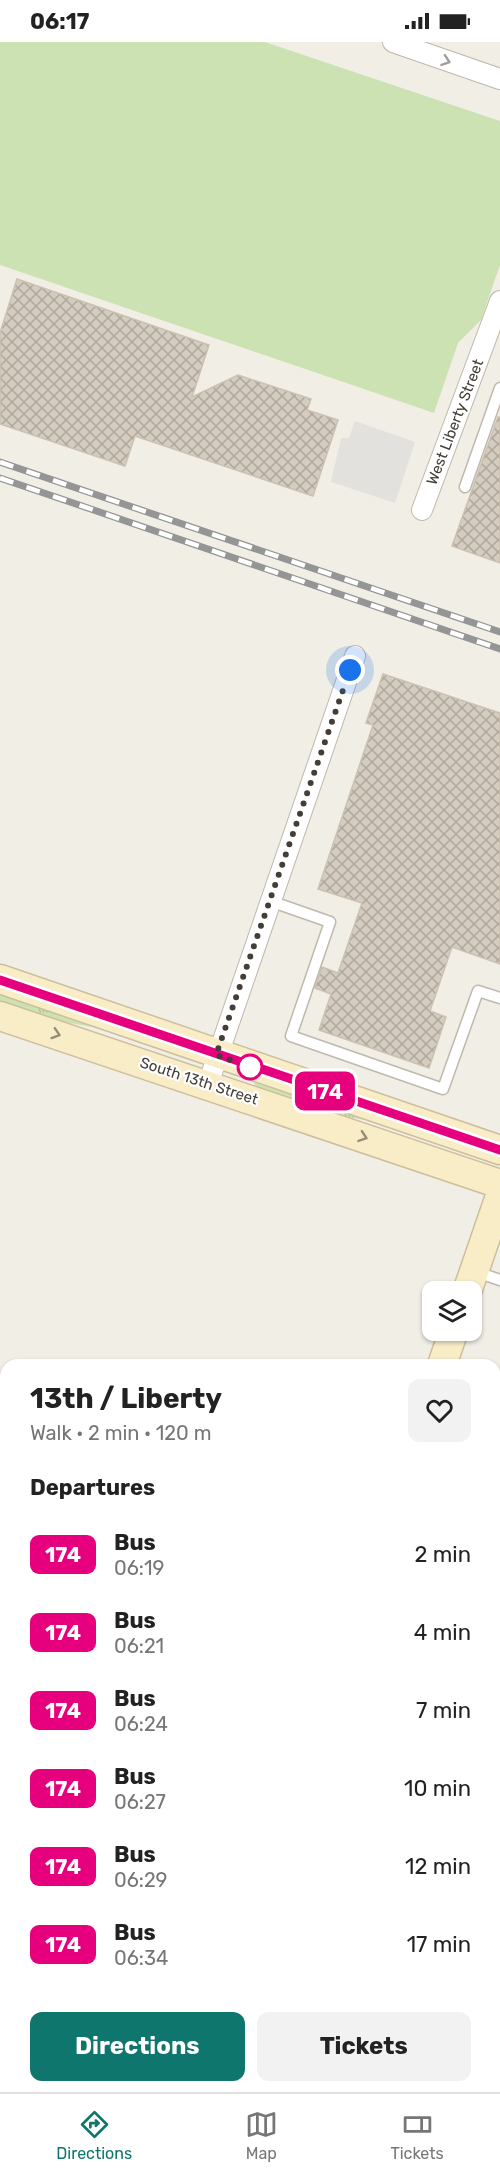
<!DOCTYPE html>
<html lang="en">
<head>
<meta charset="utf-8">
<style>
	:root { --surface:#fff; --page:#f2f2f2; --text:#222; --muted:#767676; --line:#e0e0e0; --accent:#0f766e }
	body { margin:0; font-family:Rubik,sans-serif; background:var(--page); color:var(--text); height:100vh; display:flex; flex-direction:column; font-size:22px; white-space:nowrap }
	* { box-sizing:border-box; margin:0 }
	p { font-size:20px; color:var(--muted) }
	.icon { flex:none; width:33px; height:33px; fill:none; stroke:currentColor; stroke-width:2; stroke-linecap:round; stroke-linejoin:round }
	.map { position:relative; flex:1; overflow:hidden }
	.drawer { position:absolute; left:0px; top:1317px; width:501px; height:734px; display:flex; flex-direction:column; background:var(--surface); border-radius:18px 18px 0 0; box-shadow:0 2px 4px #0004 }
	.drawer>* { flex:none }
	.badge { padding:0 12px; border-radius:9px; font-size:21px; line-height:39px }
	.fabs { position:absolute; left:422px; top:1239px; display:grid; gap:12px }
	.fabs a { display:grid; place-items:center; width:60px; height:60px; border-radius:12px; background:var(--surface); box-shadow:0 2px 4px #0004; font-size:30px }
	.you { position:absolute; width:30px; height:30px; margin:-15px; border:4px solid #fff; border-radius:50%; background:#1a73e8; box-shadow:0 0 0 9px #1a73e833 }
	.map>.badge { position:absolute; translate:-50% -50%; box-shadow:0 0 0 3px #fff }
	h2 { padding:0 30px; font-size:22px; line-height:54px }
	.round { display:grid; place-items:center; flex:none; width:63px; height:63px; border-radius:12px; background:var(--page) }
	.summary { display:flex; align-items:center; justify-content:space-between; height:102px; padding:0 30px }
	h1 { font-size:28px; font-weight:700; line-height:45px }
	.action { display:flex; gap:12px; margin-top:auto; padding:12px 30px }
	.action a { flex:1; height:69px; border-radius:12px; background:var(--accent); color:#fff; font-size:24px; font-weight:700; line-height:69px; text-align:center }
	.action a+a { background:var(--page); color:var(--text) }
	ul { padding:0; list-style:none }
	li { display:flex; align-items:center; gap:18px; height:78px; padding:0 30px }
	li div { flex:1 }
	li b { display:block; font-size:22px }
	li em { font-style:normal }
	li .badge { min-width:66px; font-weight:700; text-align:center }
	.status { display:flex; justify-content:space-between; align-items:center; height:42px; padding:0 30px; background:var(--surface); direction:ltr }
	.status svg { height:16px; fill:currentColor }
	.tabs { display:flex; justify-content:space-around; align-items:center; height:84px; border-top:2px solid var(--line); background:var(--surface); font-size:16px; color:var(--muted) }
	.tabs a { display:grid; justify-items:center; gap:3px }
	.tabs .current { color:var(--accent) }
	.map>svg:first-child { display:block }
	.grass { fill:url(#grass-tufts) }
	.park { fill:url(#park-dots) }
	.pitch { fill:#cde2b3 }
	.parking { fill:#e3e1de }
	.building { fill:url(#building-cross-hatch); stroke:#ccc1b1; stroke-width:1.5 }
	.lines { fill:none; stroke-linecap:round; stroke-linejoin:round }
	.lane-casing { stroke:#bfb8ad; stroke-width:13 }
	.street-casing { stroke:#bfb8ad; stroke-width:22 }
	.secondary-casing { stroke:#cdbf9a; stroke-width:31 }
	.path { stroke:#bcb19c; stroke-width:4; stroke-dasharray:3 3; stroke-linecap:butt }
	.lane { stroke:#fff; stroke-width:10 }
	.street { stroke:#fff; stroke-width:20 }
	.secondary { stroke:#f9edc8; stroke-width:28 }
	.rail-casing { stroke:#959595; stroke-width:7 }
	.rail { stroke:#fff; stroke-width:4.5; stroke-dasharray:14; stroke-linecap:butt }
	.oneway { stroke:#a29e9a }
	.oneway2 { stroke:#958d78 }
	.line-casing { stroke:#fff; stroke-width:14 }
	.line { stroke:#e6007e; stroke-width:9 }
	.walk { stroke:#443e36; stroke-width:6; stroke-dasharray:0 10.8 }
	.stop-dot { fill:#fff; stroke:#e6007e; stroke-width:3 }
	.labels { text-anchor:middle; stroke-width:4.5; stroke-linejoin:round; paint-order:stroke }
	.street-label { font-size:15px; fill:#443e36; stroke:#fff }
</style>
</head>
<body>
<div class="status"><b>06:17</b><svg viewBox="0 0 49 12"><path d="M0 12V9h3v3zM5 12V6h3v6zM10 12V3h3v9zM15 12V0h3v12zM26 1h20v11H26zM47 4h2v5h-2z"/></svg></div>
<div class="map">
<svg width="500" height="2050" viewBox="0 0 500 2050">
	<defs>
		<pattern id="grass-tufts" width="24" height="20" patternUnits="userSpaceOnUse" patternTransform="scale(1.5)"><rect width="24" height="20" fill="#cde2b3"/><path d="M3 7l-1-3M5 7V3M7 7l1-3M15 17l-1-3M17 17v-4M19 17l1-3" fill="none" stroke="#b1c39b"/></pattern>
		<pattern id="park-dots" width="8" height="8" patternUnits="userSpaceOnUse" patternTransform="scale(1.5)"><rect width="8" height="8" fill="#cde2b3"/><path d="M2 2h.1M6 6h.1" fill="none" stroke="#b1c39b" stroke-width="1.8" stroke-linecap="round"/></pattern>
		<pattern id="building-cross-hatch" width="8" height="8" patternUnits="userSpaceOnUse" patternTransform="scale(1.5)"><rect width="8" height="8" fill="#d5ccc0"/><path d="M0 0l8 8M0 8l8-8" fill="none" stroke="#aea79d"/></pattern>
	</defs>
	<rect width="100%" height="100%" fill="#f1eee6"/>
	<!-- grass -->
	<g class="grass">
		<path d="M 0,949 L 182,1013 L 93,985 L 33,975 L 0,964 Z"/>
		<path d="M 252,1037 L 465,1110 L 372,1079 L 313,1069 L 260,1053 Z"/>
	</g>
	<!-- park -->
	<path class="park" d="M 0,1553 L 6,1555 L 6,2044 L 138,2045 L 136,2050 L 0,2048 Z"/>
	<!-- pitch -->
	<g class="pitch">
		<path d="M 0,0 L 265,0 L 500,79 L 500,223 L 481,278 L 458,301 L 434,371 L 0,223 Z"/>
		<path d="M 0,1569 L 6,1571 L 6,1626 L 0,1644 Z"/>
	</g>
	<!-- parking -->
	<path class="parking" d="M 355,379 L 415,400 L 395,461 L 331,440 L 341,396 L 349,396 Z"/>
	<!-- building -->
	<g class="building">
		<path d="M 17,237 L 209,303 L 192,355 L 238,333 L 311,357 L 307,368 L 338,378 L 313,454 L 135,394 L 125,424 L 0,382 L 0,291 Z"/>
		<path d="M 498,375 L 500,375 L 500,521 L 452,504 Z"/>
		<path d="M 383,632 L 500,671 L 500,922 L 452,905 L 430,969 L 446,975 L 429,1026 L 319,988 L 331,952 L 315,946 L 322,925 L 338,931 L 362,861 L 318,847 L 373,683 L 366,681 Z"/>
	</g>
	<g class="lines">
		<!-- lane casing -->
		<g class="lane-casing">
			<g id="lane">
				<path d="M 465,445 L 500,346"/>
				<path d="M 270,859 L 330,880 L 291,994 L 443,1047 L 478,949 L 500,956"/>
				<path d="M 474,1229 L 500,1238"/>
				<path d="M 495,1472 L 500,1474"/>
				<path d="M 495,1978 L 500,1980"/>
			</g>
		</g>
		<!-- street casing -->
		<g class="street-casing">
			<g id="street">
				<path d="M 393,0 L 500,37"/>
				<path d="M 422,468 L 500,259"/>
				<path d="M 208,1042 L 355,614"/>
				<path d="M 0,1530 L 6,1532"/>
				<path d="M 495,1699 L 500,1701"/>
				<path d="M 495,2022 L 500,2008"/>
				<path d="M 485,2050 L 487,2044"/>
			</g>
		</g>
		<!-- secondary casing -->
		<g class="secondary-casing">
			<g id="secondary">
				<path d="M 0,937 L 500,1108"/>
				<path d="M 0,974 L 500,1142"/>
				<path d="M 467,1250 L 500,1154"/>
				<path d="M 442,1323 L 454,1288"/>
				<path d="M 194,2050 L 196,2044"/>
			</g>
		</g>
		<!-- path -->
		<g class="path">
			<path d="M 0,1565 L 6,1567"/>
			<path d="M 0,1654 L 6,1635"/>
			<path d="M 0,1922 L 6,1923"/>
			<path d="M 0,1937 L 6,1930"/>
			<path d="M 0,1987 L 6,1993"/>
			<path d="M 110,2044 L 113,2050"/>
			<path d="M 0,2046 L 10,2050"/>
			<path d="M 151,2050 L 153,2044"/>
		</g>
		<!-- lane -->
		<use href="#lane" class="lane"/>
		<!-- street -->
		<use href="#street" class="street"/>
		<!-- secondary -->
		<use href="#secondary" class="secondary"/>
		<!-- rail casing -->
		<g class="rail-casing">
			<g id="rail">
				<path d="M 0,420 L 500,590"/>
				<path d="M 0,436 L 500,607"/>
			</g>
		</g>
		<!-- rail -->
		<use href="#rail" class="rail"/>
	</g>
	<!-- one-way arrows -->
	<defs><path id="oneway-chevron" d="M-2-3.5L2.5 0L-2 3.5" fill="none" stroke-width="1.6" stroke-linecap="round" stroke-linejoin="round" transform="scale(1.5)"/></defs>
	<use class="oneway" href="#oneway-chevron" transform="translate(446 19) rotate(19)"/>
	<g class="oneway2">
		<use href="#oneway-chevron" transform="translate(56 992) rotate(18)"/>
		<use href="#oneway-chevron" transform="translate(363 1095) rotate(19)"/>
	</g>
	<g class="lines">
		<!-- line casing -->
		<g class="line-casing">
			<path id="line" d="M 0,938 L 500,1108"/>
		</g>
		<!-- line -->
		<use href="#line" class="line"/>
		<!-- walk -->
		<path class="walk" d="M 250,1025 L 216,1013 L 350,628"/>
	</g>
	<!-- markers -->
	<circle class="stop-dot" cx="250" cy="1025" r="12"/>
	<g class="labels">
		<!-- street labels -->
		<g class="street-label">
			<text transform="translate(455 380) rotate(-69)" y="5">West Liberty Street</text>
			<text transform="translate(199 1039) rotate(18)" y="5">South 13th Street</text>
		</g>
	</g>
</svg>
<div class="fabs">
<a><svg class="icon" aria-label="layers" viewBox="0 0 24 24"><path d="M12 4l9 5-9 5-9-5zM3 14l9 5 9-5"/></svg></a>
</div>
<div class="you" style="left:350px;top:628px"></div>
<b class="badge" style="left:325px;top:1049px;background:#e6007e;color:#fff">174</b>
<section class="drawer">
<div class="summary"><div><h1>13th / Liberty</h1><p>Walk · 2 min · 120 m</p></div><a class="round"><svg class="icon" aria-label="heart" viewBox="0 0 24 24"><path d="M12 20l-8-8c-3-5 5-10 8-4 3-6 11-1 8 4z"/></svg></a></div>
<h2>Departures</h2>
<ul>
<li><span class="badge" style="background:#e6007e;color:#fff">174</span><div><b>Bus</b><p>06:19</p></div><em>2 min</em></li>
<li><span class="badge" style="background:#e6007e;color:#fff">174</span><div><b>Bus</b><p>06:21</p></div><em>4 min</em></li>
<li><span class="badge" style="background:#e6007e;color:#fff">174</span><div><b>Bus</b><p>06:24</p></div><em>7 min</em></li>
<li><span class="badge" style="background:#e6007e;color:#fff">174</span><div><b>Bus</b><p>06:27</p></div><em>10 min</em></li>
<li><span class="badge" style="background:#e6007e;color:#fff">174</span><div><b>Bus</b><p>06:29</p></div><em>12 min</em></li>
<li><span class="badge" style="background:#e6007e;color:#fff">174</span><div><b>Bus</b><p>06:34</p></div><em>17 min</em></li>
</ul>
<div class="action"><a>Directions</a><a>Tickets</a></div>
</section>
</div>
<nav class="tabs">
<a class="current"><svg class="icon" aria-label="directions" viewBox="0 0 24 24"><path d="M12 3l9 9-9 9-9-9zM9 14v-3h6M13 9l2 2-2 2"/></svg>Directions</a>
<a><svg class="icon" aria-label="map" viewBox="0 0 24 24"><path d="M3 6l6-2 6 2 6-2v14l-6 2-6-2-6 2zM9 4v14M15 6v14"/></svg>Map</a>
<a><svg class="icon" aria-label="tickets" viewBox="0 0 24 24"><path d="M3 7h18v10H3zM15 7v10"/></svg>Tickets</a>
</nav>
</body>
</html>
